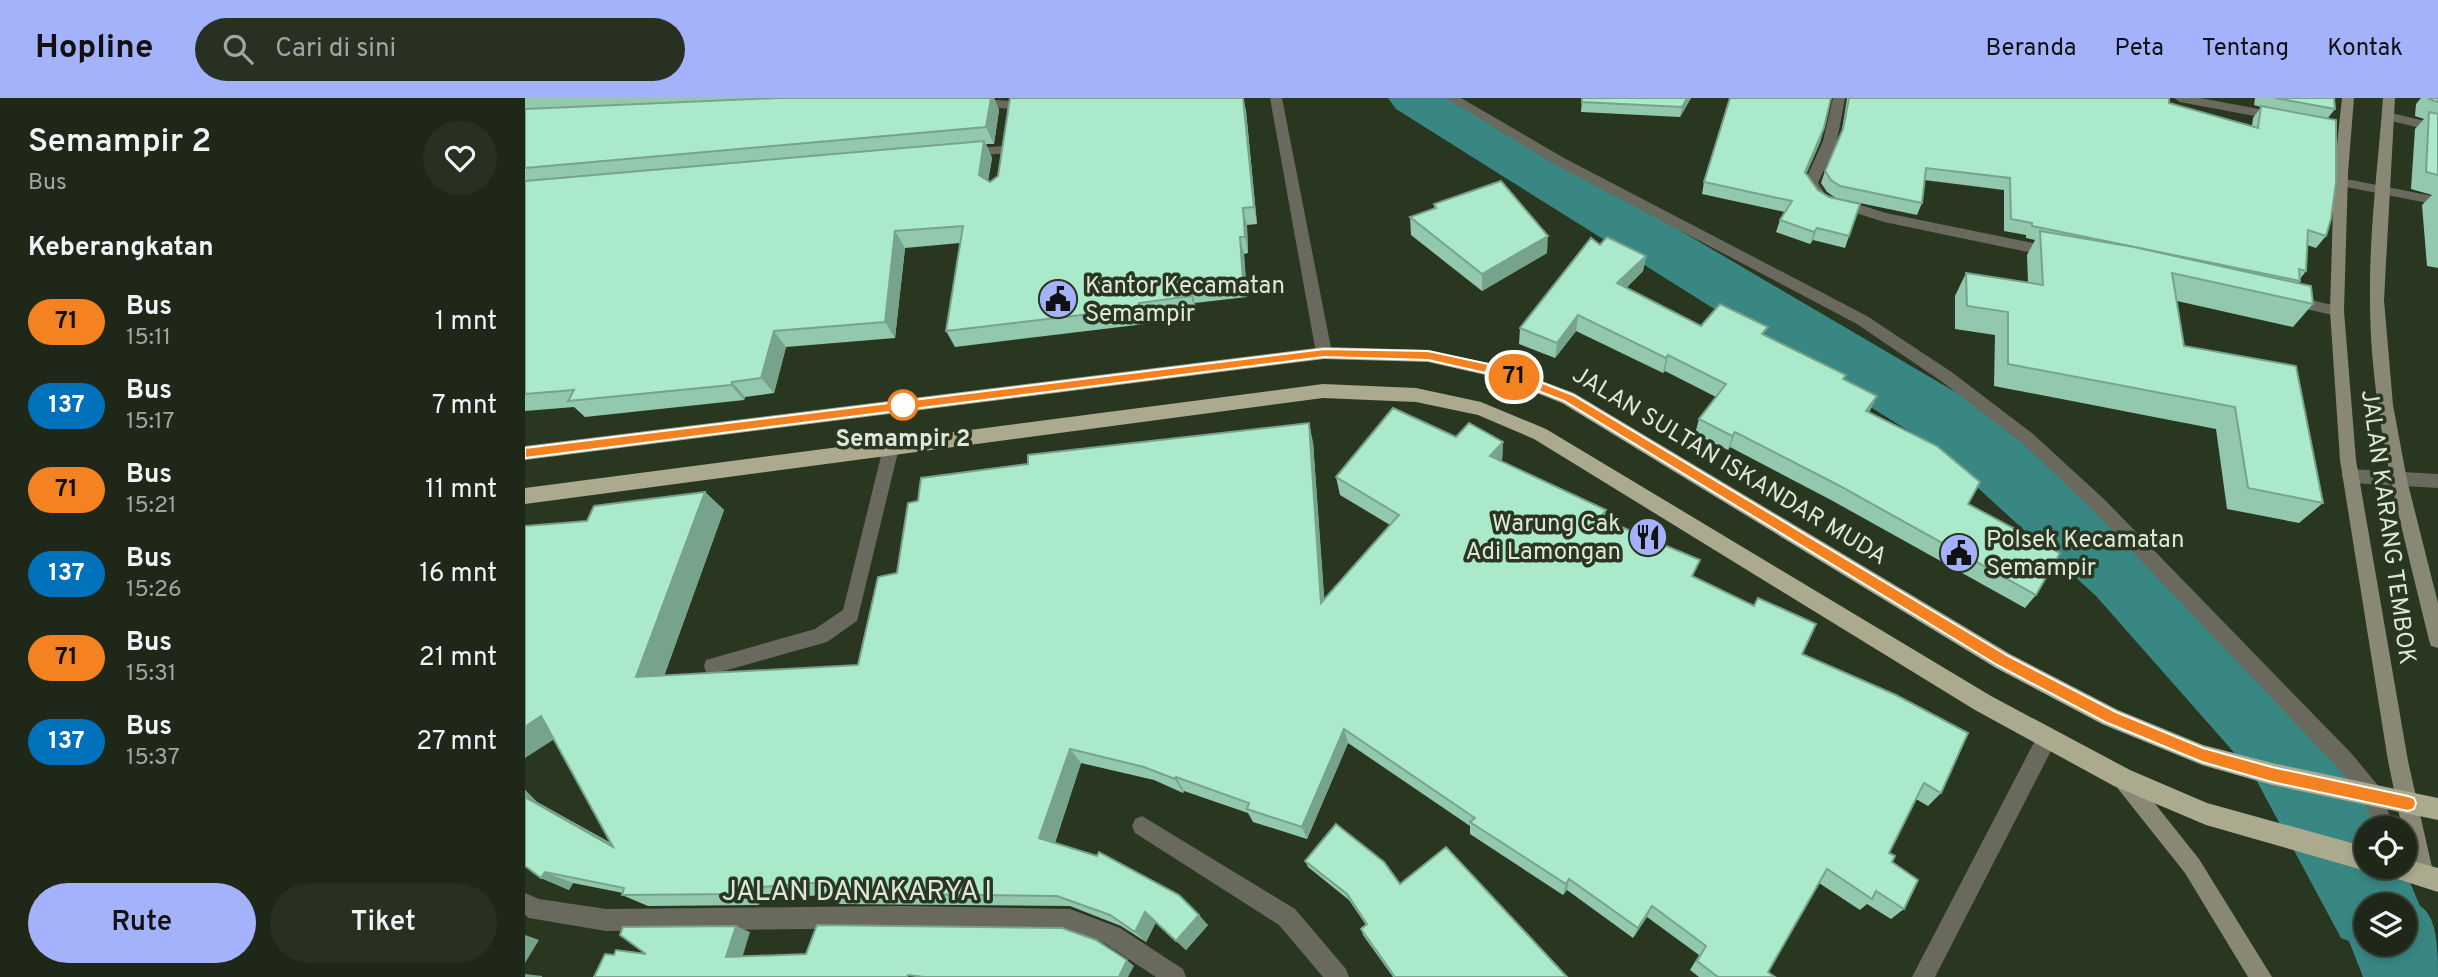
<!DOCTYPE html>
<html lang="id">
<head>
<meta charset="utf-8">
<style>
	:root { --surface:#1f2818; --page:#273021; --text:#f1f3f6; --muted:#a1a6a2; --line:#3c4437; --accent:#a4b2fc }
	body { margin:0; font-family:Overpass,sans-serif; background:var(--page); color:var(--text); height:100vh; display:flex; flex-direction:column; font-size:26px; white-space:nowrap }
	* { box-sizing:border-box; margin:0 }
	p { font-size:23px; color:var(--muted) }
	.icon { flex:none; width:38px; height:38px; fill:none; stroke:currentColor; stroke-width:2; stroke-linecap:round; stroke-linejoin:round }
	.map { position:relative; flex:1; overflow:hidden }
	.side { display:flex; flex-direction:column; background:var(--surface); width:525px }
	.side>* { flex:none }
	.badge { padding:0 14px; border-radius:23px; font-size:24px; line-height:46px }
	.buttons { position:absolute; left:1829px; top:718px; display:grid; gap:14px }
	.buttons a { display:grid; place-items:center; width:63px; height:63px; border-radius:50%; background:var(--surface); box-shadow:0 4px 10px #0003,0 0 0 2px var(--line); font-size:35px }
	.map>.badge { position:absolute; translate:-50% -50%; box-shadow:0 0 0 4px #fff }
	h2 { padding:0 28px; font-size:26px; line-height:63px }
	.round { display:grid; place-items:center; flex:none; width:74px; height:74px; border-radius:37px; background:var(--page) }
	.head { display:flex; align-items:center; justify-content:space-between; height:119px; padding:0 28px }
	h1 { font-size:33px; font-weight:600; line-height:52px }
	.action { display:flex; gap:14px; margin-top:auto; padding:14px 28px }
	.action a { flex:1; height:80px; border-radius:42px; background:var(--accent); color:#111; font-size:28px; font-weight:600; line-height:80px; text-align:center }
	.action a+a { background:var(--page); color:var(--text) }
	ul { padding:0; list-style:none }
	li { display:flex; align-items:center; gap:21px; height:84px; padding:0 28px }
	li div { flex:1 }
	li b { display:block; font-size:26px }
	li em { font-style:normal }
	li .badge { min-width:77px; font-weight:700; text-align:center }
	header { display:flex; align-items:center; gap:42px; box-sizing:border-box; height:98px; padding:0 35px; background:var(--accent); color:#111 }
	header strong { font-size:33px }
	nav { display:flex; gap:38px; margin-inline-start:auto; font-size:24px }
	.search { width:490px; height:63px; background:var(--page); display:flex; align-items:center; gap:18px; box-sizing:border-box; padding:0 24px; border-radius:38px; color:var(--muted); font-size:26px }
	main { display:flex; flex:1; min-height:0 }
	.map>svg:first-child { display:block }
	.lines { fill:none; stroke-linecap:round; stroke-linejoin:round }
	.river { fill:#388783; fill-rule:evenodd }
	.service { fill:#6a695d; fill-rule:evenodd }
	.minor { fill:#6a695d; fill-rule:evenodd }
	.tertiary { fill:#6a695d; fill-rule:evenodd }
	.secondary { fill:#898874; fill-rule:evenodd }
	.trunk { fill:#acaa8e; fill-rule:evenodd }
	.wall { fill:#92c8ad }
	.shaded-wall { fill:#77a38d }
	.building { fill:#aae9c9; stroke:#77a38d; stroke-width:2 }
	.line { fill:#f58220; stroke:#fff; stroke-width:2 }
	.stop-dot { fill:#fff; stroke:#f58220; stroke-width:3.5 }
	.labels { text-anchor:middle; stroke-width:7; stroke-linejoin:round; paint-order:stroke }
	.poi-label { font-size:24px; fill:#dee7d9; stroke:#293620; text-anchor:start }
	.stop-label { font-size:24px; font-weight:bold; fill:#dee7d9; stroke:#293620 }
	.street-label { font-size:24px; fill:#dee7d9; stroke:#293620 }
	.near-street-label { font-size:28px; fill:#dee7d9; stroke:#293620 }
</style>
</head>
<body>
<header>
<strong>Hopline</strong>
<div class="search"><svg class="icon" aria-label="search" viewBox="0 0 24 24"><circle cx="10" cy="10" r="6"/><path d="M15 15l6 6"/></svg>Cari di sini</div>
<nav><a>Beranda</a><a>Peta</a><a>Tentang</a><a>Kontak</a></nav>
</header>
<main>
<section class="side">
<div class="head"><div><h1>Semampir 2</h1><p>Bus</p></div><a class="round"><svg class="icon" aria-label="heart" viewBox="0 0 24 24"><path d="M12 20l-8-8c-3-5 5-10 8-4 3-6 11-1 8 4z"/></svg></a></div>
<h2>Keberangkatan</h2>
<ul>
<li><span class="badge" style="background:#f58220;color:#111">71</span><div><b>Bus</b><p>15:11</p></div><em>1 mnt</em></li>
<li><span class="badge" style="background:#0072bc;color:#fff">137</span><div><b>Bus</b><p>15:17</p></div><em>7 mnt</em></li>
<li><span class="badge" style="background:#f58220;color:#111">71</span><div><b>Bus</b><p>15:21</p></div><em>11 mnt</em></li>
<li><span class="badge" style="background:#0072bc;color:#fff">137</span><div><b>Bus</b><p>15:26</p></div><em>16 mnt</em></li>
<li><span class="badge" style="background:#f58220;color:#111">71</span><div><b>Bus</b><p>15:31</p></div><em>21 mnt</em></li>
<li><span class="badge" style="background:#0072bc;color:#fff">137</span><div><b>Bus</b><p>15:37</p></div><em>27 mnt</em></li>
</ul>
<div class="action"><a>Rute</a><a>Tiket</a></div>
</section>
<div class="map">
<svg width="1913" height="879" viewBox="0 0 1913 879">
	<rect width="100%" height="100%" fill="#293620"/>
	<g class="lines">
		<!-- river -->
		<path class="river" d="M 863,0 L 929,0 L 1456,309 L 1625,452 L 1788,620 L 1855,730 L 1841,730 L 1841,768 L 1878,768 L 1895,808 C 1913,818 1913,855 1913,879 L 1838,879 L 1824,843 L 1816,840 L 1728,676 L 1571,498 L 1406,347 L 871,11 ZM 1841,807 L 1880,807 L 1880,845 L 1841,845 Z"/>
		<!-- service -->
		<path class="service" d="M 366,344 L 372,345 L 374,350 L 332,523 L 302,544 L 188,576 L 181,574 L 179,568 L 181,562 L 290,531 L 318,512 L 358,350 L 360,345 Z"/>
		<!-- minor -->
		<g class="minor">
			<path d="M 446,0 L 484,3 L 490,7 L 484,11 L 450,7 L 446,6 Z"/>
			<path d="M 921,0 L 936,0 L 1039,60 L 1342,218 L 1428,275 L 1508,336 L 1580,402 L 1827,656 L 1855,690 L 1869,730 L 1849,730 L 1840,703 L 1813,670 L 1568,412 L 1496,344 L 1416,283 L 1332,226 L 1029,66 Z"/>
			<path d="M 1308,0 L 1320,0 L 1312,43 L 1293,85 L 1300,96 L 1361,115 L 1527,149 L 1534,154 L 1532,157 L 1527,159 L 1359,124 L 1290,102 L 1279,85 L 1298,43 Z"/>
			<path d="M 1649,0 L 1675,0 L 1756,15 L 1762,19 L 1756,23 L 1655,4 Z"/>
			<path d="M 1862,14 L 1913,26 L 1913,34 L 1857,21 L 1857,15 Z"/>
			<path d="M 477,48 L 484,52 L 482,55 L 442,59 L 435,55 L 442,51 Z"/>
			<path d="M 1816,80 L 1913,99 L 1913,107 L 1811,87 L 1809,84 Z"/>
			<path d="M 1764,197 L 1812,208 L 1819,213 L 1812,218 L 1759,206 L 1757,202 L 1759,198 Z"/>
			<path d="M 1825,371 L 1913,376 L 1913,390 L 1825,385 L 1819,383 L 1817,378 L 1819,373 Z"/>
			<path d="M 1522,631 L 1529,633 L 1532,640 L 1529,647 L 1410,879 L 1387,879 L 1515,633 Z"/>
			<path d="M 617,718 L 770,811 L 821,871 L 824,879 L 798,879 L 754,827 L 610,735 L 607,728 L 610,721 Z"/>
			<path d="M 0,795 L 14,801 L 81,811 L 376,808 L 545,811 L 595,830 L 658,871 L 661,879 L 631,879 L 579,845 L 545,833 L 376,830 L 81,833 L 4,820 L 0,817 Z"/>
		</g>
		<!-- tertiary -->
		<path class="tertiary" d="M 745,0 L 757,0 L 807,255 L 799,261 L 791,255 Z"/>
		<!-- secondary -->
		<g class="secondary">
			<path d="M 1817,0 L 1829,0 L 1823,75 L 1819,213 L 1831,362 L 1883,663 L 1909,778 L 1906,786 L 1898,789 L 1890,786 L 1880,741 L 1880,730 L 1877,730 L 1863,663 L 1815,362 L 1805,213 L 1809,75 Z"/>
			<path d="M 1858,0 L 1870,0 L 1859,202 L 1868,307 L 1882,382 L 1913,505 L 1913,550 L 1906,548 L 1904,542 C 1877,430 1845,318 1845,202 C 1844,135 1853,67 1858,0 Z"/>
			<path d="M 1597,670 L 1604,673 L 1674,761 L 1747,879 L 1723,879 L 1660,775 L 1590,687 L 1587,680 L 1590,673 Z"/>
		</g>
		<!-- trunk -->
		<g class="trunk">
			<path d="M 799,249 L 903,252 L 977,268 L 1049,295 L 1485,556 L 1593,612 L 1678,647 L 1747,665 L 1913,700 L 1913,722 L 1747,687 L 1677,667 L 1577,626 L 1471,570 L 1037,305 L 974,280 L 903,264 L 799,261 L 0,362 L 0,348 Z"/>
			<path d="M 798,286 L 891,290 L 956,304 L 1021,331 L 1466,598 L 1605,672 L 1682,705 L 1841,749 L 1841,768 L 1849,769 L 1841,773 L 1681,727 L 1589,688 L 1450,612 L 1009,341 L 953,317 L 891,304 L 798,300 L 0,406 L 0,390 Z"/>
			<path d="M 1880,761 L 1913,770 L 1913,794 L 1857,776 L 1853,768 L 1880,768 Z"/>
		</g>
	</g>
	<!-- wall -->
	<g class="wall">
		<path d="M 0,0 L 469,0 L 474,12 L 469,46 L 461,46 L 467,60 L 463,83 L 465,84 L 473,78 L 485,0 L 473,0 L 718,0 L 721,13 L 732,126 L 722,127 L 723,155 L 719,156 L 722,199 L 670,205 L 671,214 L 620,221 L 620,226 L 430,249 L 421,233 L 435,145 L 380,150 L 370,240 L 261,249 L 249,295 L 220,299 L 219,302 L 60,319 L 49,309 L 0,313 Z"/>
		<path d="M 1057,0 L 1166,0 L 1155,19 L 1056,14 Z"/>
		<path d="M 1322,0 L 1644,0 L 1644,5 L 1727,28 L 1728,20 L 1736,9 L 1729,7 L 1730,0 L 1809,0 L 1810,11 L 1803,20 L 1801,138 L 1791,150 L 1782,147 L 1781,173 L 1775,181 L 1774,185 L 1788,206 L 1768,229 L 1652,203 L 1659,248 L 1798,405 L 1774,425 L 1702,411 L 1691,331 L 1469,288 L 1470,237 L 1430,231 L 1430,198 L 1441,175 L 1503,185 L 1502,157 L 1510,142 L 1501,140 L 1501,137 L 1479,133 L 1479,92 L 1399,82 L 1397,105 L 1392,117 L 1311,100 L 1302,94 L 1296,85 L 1300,73 L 1316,38 Z"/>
		<path d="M 1896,0 L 1913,0 L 1913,170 L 1902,168 L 1897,107 L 1907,97 L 1886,91 L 1890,31 L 1899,21 L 1890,18 L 1891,6 Z"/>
		<path d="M 1296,42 L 1281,76 L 1293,92 L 1304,99 L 1335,106 L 1320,150 L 1288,142 L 1285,146 L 1251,134 L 1255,122 L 1260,114 L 1177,96 L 1179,84 Z"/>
		<path d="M 909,106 L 1022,155 L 957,193 L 886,137 L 885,119 L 909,110 Z"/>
		<path d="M 1075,147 L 1121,158 L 1118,173 L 1101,190 L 1176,228 L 1240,237 L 1319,282 L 1344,314 L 1443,406 L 1511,497 L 1500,510 L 1306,402 L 1205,349 L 1203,352 L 1170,336 L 1174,321 L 1191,299 L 1140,273 L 1138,275 L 1051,233 L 1030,260 L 994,246 L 995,230 Z"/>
		<path d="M 931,339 L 978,344 L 977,363 L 1081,412 L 1079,422 L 1169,479 L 1277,556 L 1416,695 L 1403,708 L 1391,701 L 1364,755 L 1379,811 L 1366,821 L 1342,806 L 1335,812 L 1294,785 L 1243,874 L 1250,879 L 1174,879 L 1165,872 L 1174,857 L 1122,819 L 1108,840 L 1042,792 L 1038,797 L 945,736 L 945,728 L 823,645 L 782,741 L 728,724 L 723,715 L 659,693 L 658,695 L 629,682 L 556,665 L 530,745 L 683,827 L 661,852 L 631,824 L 621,844 L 596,828 L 545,808 L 315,806 L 297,797 L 235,802 L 234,807 L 123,808 L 97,797 L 98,795 L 48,785 L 44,792 L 16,780 L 0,768 L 0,692 L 12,704 L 86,745 L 62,423 L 180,394 L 199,412 L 139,578 L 333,567 L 372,475 L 788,344 L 799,502 L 865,427 L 815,397 L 811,379 Z"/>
		<path d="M 780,763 L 875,786 L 1042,879 L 868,879 L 838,837 L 836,831 L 841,827 L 824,802 L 783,769 Z"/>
	</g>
	<!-- shaded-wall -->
	<g class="shaded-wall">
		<path d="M 466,0 L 469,0 L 474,12 L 469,46 L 461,29 Z"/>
		<path d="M 718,0 L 721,13 L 732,126 L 729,109 Z"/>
		<path d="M 1162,0 L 1166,0 L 1155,19 L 1157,9 Z"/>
		<path d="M 1299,30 L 1296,42 L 1277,86 L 1280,74 Z"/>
		<path d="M 459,43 L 467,60 L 461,94 L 454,77 Z"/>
		<path d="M 718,110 L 722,127 L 723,155 L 720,139 Z"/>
		<path d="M 1292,130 L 1288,142 L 1285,146 L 1289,134 Z"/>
		<path d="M 370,133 L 380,150 L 370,240 L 360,224 Z"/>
		<path d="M 1023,138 L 1022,155 L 957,193 L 957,176 Z"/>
		<path d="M 715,139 L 719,156 L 722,199 L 718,183 Z"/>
		<path d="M 1121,158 L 1118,173 L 1090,201 L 1092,185 Z"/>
		<path d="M 666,189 L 670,205 L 671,214 L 666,198 Z"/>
		<path d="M 614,205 L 620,221 L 620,226 L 614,210 Z"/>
		<path d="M 1053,217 L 1051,233 L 1030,260 L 1032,245 Z"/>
		<path d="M 249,233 L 261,249 L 249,295 L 236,280 Z"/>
		<path d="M 1143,257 L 1140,273 L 1138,275 L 1141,260 Z"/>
		<path d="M 207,284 L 220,299 L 219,302 L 206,287 Z"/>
		<path d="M 1352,298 L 1345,313 L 1334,327 L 1341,313 Z"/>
		<path d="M 784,325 L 788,344 L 801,522 L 796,505 Z"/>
		<path d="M 1210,334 L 1205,349 L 1203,352 L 1207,338 Z"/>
		<path d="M 978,344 L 977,363 L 965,376 L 965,358 Z"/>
		<path d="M 180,394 L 199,412 L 133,595 L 111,579 Z"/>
		<path d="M 16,618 L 42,633 L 0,660 L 0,629 Z"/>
		<path d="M 819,631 L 823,645 L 782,741 L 777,729 Z"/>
		<path d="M 545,651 L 556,665 L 527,752 L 514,740 Z"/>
		<path d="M 651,679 L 659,693 L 658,695 L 650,681 Z"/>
		<path d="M 0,692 L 12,704 L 114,761 L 88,749 L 0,699 Z"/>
		<path d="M 20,774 L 48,785 L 44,792 L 16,780 Z"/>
		<path d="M 1044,781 L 1042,792 L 1038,797 L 1041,786 Z"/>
		<path d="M 213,791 L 235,802 L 234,807 L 211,796 Z"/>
		<path d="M 1127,808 L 1122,819 L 1108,840 L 1113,830 Z"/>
		<path d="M 620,814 L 631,824 L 621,844 L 610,834 Z"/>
		<path d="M 674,817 L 683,827 L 661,852 L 651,843 Z"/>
		<path d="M 211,828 L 225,834 L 216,864 L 201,859 Z"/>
		<path d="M 0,837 L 14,842 L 0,865 Z"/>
		<path d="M 602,862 L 609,868 L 603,879 L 594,879 Z"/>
	</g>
	<!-- building -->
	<g class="building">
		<path d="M 253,0 L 466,0 L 461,29 L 0,70 L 0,11 Z"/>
		<path d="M 485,0 L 718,0 L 729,109 L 718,110 L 720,139 L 715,139 L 718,183 L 666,189 L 666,198 L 614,205 L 614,210 L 421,233 L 438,128 L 370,133 L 360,224 L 249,233 L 236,280 L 207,284 L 206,287 L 43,303 L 49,292 L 0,296 L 0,83 L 459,43 L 454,77 L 465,84 L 473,78 Z"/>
		<path d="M 1057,0 L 1162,0 L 1157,9 L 1057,4 Z"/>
		<path d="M 1205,0 L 1306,0 L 1299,30 L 1280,74 L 1293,92 L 1304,99 L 1335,106 L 1324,138 L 1292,130 L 1289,134 L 1255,122 L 1267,103 L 1179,84 Z"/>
		<path d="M 1324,0 L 1644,0 L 1644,5 L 1733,30 L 1736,8 L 1811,22 L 1811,85 L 1806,121 L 1801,138 L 1783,132 L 1781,173 L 1774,171 L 1775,183 L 1507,128 L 1507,125 L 1486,121 L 1485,80 L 1401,70 L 1397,105 L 1315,88 L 1306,82 L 1300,73 L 1318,31 Z"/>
		<path d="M 1750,0 L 1809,0 L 1810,11 Z"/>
		<path d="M 1904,0 L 1913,0 L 1913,4 L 1904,1 Z"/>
		<path d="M 1904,14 L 1913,16 L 1913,77 L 1901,74 Z"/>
		<path d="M 976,83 L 1023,138 L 957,176 L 885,119 L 911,110 L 909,106 Z"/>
		<path d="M 1515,133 L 1609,149 L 1786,188 L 1788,206 L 1647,175 L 1659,248 L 1771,268 L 1798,405 L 1723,390 L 1710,309 L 1483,266 L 1483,214 L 1442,208 L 1441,175 L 1518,187 Z"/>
		<path d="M 1082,139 L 1121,158 L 1092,185 L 1176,228 L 1195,206 L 1243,229 L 1237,236 L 1321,277 L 1318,281 L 1352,298 L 1341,313 L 1412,348 L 1455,384 L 1443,406 L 1535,455 L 1511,497 L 1313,387 L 1210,334 L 1207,338 L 1174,321 L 1201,286 L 1143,257 L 1141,260 L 1053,217 L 1032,245 L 995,230 L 1066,140 L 1075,147 Z"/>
		<path d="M 868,310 L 931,339 L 944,325 L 978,344 L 965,358 L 1081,412 L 1075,420 L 1175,462 L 1167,478 L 1229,508 L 1233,500 L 1291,526 L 1277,556 L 1371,597 L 1443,635 L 1416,695 L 1399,685 L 1364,755 L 1370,758 L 1367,764 L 1393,782 L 1379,811 L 1351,793 L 1347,801 L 1302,771 L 1243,874 L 1250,879 L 1193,879 L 1172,863 L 1181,848 L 1127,808 L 1113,830 L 1044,781 L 1041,786 L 945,724 L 950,720 L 819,631 L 777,729 L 722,711 L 724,705 L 651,679 L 650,681 L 619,669 L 545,651 L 514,740 L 572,758 L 574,754 L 654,797 L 674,817 L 651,843 L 620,814 L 610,834 L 585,817 L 532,798 L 295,795 L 299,784 L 213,791 L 211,796 L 97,797 L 99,790 L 20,774 L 16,780 L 0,768 L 0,699 L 88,749 L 16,618 L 0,629 L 0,428 L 62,423 L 69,408 L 180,394 L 111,579 L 333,567 L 353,479 L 372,475 L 383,405 L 393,403 L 396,380 L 503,366 L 503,357 L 784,325 L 796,505 L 874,417 L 811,379 Z"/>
		<path d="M 811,726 L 859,764 L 875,786 L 921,749 L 1042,879 L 870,879 L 836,831 L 842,826 L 822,796 L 780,763 Z"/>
		<path d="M 292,827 L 537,830 L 571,842 L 602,862 L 594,879 L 399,879 L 383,877 L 382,879 L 69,879 L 80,856 L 89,857 L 91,852 L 121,856 L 95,837 L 98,829 L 211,828 L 201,859 L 281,856 Z"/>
		<path d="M 0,877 L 17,879 L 0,879 Z"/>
	</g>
	<!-- line -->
	<path class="line" d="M 799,251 L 903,253 L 977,269 L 1048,297 L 1483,558 L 1591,614 L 1678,650 L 1747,669 L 1883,698 L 1889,700 L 1891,705 L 1889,711 L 1883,713 L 1747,684 L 1677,664 L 1580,624 L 1472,567 L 1039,303 L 974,278 L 903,262 L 799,259 L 0,360 L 0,350 Z"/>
	<!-- icons -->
	<defs>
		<g id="civic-disc" transform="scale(2.0125)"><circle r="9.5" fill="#a4b2fc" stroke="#293620"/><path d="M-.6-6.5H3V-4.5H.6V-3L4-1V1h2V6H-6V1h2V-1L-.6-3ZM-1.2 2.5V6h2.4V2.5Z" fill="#111"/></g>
		<g id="restaurant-disc" transform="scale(2.0125)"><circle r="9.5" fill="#a4b2fc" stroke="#293620"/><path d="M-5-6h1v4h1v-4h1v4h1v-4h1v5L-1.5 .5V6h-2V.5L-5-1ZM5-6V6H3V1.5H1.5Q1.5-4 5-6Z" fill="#111"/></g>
	</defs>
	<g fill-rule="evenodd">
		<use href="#civic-disc" x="533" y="201"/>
		<use href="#restaurant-disc" x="1123" y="439"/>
		<use href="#civic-disc" x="1434" y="455"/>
	</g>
	<!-- markers -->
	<circle class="stop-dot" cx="378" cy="307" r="14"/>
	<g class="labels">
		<!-- poi labels -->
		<g class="poi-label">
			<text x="560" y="195">Kantor Kecamatan<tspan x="560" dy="28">Semampir</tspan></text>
			<text x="1096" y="433" text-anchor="end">Warung Cak<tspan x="1096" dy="28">Adi Lamongan</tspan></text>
			<text x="1461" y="449">Polsek Kecamatan<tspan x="1461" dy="28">Semampir</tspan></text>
		</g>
		<!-- stop labels -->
		<g class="stop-label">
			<text x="378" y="348">Semampir 2</text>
		</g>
		<!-- street labels -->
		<g class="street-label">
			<text transform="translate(1205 367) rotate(31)" y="8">JALAN SULTAN ISKANDAR MUDA</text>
			<text transform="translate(1864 429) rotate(82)" y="8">JALAN KARANG TEMBOK</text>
		</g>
		<!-- near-street labels -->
		<g class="near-street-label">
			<text x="332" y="802">JALAN DANAKARYA I</text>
		</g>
	</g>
</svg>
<div class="buttons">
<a><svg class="icon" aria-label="locate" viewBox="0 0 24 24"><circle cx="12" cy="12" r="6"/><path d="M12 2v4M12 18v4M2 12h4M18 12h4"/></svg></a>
<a><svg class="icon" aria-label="layers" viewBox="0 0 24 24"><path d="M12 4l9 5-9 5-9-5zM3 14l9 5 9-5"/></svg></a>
</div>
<b class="badge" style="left:989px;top:279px;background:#f58220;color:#111">71</b>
</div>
</main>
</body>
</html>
